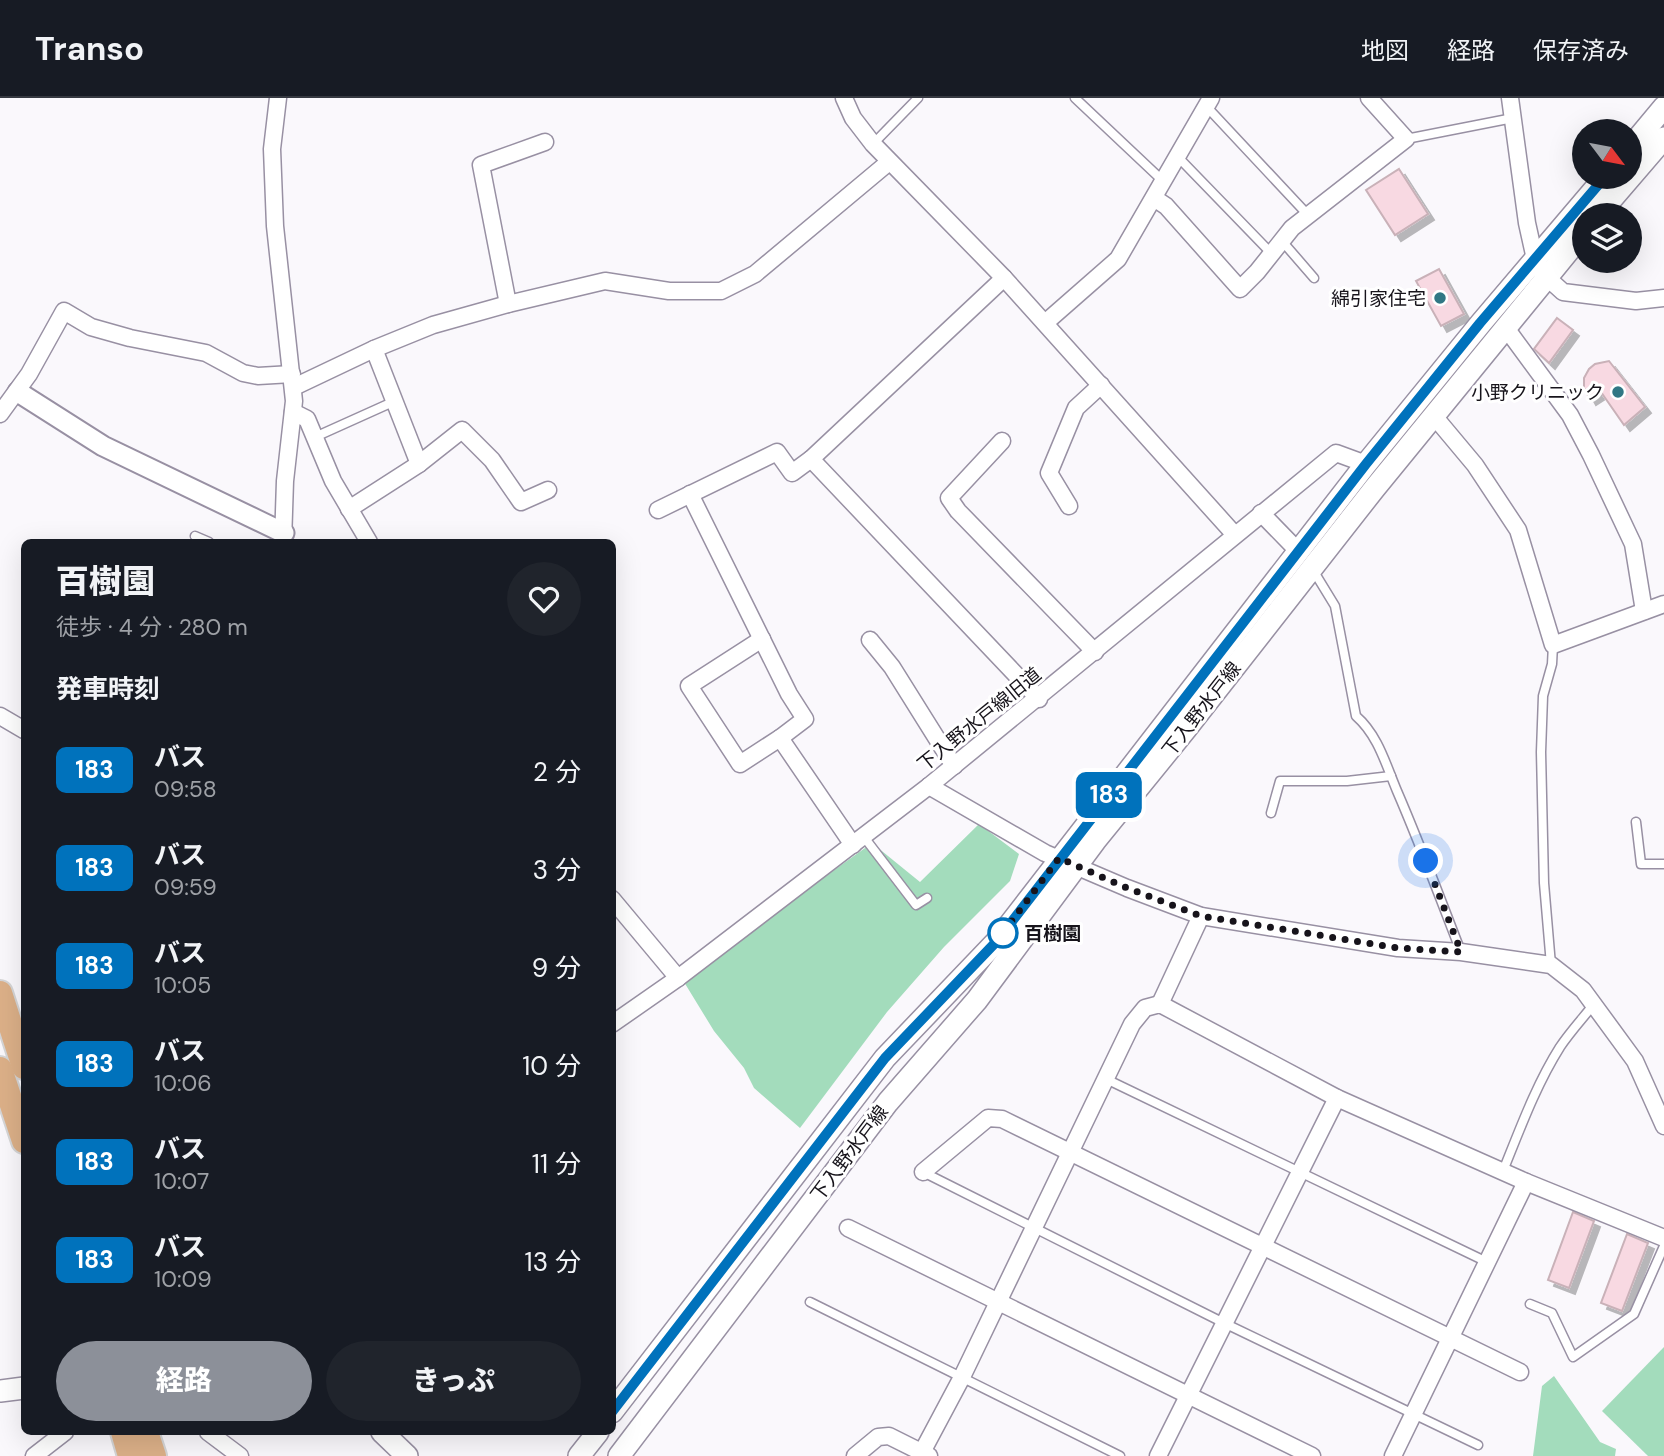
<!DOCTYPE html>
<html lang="ja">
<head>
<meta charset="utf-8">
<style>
	:root { --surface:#171b24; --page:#20242c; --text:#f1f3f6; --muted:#9ea1a6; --line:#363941; --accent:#8c9099 }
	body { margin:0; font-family:"DM Sans","Noto Sans JP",sans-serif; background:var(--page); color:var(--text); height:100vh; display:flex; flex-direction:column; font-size:26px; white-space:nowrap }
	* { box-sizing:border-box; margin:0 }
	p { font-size:23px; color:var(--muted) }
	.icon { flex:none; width:38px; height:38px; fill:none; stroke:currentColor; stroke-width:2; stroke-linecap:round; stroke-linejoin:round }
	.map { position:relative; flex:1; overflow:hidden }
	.drawer { position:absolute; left:21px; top:441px; width:595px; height:896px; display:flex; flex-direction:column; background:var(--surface); border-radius:10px; box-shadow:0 7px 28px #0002 }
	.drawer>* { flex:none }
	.badge { padding:0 14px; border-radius:10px; font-size:24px; line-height:46px }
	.needle { width:46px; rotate:122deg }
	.buttons { position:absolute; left:1572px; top:21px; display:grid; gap:14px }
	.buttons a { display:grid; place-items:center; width:70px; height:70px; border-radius:50%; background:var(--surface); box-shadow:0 7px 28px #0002; font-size:35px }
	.you { position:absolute; width:35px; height:35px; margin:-18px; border:5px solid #fff; border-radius:50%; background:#1a73e8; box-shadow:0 0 0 10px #1a73e833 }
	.map>.badge { position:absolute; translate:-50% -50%; box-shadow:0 0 0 4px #fff }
	h2 { padding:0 35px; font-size:26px; line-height:63px }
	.round { display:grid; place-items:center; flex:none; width:74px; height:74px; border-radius:37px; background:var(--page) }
	.overview { display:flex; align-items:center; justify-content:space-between; height:119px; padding:0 35px }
	h1 { font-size:33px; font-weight:800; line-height:52px }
	.primary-button { display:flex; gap:14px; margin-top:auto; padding:14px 35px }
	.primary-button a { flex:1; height:80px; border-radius:42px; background:var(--accent); color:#fff; font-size:28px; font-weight:800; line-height:80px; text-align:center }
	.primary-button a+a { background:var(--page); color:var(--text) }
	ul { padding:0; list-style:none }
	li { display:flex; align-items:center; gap:21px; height:98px; padding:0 35px }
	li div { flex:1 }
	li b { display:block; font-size:26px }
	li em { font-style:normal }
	li .badge { min-width:77px; font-weight:700; text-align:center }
	header { display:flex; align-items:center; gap:42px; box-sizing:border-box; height:98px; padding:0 35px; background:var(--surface); border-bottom:2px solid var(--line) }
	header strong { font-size:33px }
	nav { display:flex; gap:38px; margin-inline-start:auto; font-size:24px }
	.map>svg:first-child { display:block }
	.green { fill:#a3dcbc }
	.building { fill:#f8d9e2; stroke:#c9b1b8; stroke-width:2; filter:url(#shadow) }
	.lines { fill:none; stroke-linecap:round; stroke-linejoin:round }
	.service-casing { stroke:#9890a3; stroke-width:11 }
	.minor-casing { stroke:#9890a3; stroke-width:19 }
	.tertiary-casing { stroke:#9890a3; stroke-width:23 }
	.secondary-casing { stroke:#9890a3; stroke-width:24 }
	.trunk-casing { stroke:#d5d5d6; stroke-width:28 }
	.service { stroke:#fff; stroke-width:8 }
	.minor { stroke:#fff; stroke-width:16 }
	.tertiary { stroke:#fff; stroke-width:19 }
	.secondary { stroke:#fff; stroke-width:21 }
	.trunk { stroke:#dcb088; stroke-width:24 }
	.line-casing { stroke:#fff; stroke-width:16 }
	.line { stroke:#0072bc; stroke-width:10 }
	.walk { stroke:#17141b; stroke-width:7; stroke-dasharray:0 12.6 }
	.poi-dot { fill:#317784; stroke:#fff; stroke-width:2.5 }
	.stop-dot { fill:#fff; stroke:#0072bc; stroke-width:3.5 }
	.labels { text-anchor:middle; stroke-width:6; stroke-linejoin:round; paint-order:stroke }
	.poi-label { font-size:19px; fill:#17141b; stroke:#fff; text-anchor:end }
	.street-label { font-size:19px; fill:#17141b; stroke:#fff }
	.stop-label { font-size:19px; font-weight:bold; fill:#17141b; stroke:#fff; text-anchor:start }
</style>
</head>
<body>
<header>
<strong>Transo</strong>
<nav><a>地図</a><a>経路</a><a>保存済み</a></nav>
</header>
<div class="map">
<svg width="1664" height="1358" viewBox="0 0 1664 1358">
	<defs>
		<filter id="shadow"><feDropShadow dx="6" dy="6" stdDeviation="0" flood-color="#0004"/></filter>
	</defs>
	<rect width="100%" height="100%" fill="#faf8fc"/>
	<!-- green -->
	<g class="green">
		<path d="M 979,726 L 1019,756 L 1010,783 L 944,849 L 887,914 L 800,1030 L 754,990 L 744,970 L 714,933 L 684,884 L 752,831 L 872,745 L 920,784 Z"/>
		<path d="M 1664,1249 L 1664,1358 L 1648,1358 L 1602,1313 Z"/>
		<path d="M 1554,1278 L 1600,1344 L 1616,1351 L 1615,1358 L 1533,1358 L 1542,1288 Z"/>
	</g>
	<!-- building -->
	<g class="building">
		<path d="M 1399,71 L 1428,116 L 1395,137 L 1366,92 Z"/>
		<path d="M 1439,171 L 1464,216 L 1441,228 L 1416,183 Z"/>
		<path d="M 1557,220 L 1573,232 L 1549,265 L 1534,251 Z"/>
		<path d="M 1609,263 L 1645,309 L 1624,327 L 1601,294 L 1590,301 L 1584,290 L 1584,280 L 1589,271 L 1595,266 Z"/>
		<path d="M 1573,1114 L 1594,1123 L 1569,1190 L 1548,1182 Z"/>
		<path d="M 1627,1136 L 1648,1145 L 1622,1213 L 1601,1205 Z"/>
	</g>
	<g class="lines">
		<!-- service casing -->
		<g class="service-casing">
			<g id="service">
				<path d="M 1075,0 L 1163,83"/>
				<path d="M 1206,8 L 1308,117"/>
				<path d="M 1406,41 L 1513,20"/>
				<path d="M 873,46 L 918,0"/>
				<path d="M 1177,58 L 1271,155"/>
				<path d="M 1282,143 L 1314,180"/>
				<path d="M 315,339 L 395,303"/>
				<path d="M 195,438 L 209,444"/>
				<path d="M 1313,472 L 1335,508 L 1356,618 C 1378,637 1386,667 1397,693 C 1420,746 1440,800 1461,854"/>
				<path d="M 1271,715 L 1280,683 L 1347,683 L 1391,678"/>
				<path d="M 1636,724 L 1641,766 L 1664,766"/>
				<path d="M 864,739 L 916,807 L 927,800"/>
				<path d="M 1551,867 L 1544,785 L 1541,654 L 1543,598 L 1552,566 L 1553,547"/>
				<path d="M 1106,981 L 1487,1164"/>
				<path d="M 1503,1073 C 1520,1031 1536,987 1560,949 C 1570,934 1583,920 1594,906"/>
				<path d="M 923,1074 L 1224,1225 L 1478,1347"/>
				<path d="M 810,1204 L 1120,1358"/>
				<path d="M 1530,1206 L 1552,1215 L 1573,1259 L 1634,1216 L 1664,1148"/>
			</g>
		</g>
		<!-- minor casing -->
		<g class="minor-casing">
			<g id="minor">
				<path d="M 278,0 L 272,51 L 275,128 L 294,303 L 285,383 L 283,444"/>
				<path d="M 844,0 L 853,20 L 873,46 L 1004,180 L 1235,437"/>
				<path d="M 1510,0 L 1527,125 L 1535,161 L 1542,175 L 1563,194 L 1636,203 L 1664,200"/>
				<path d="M 1154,100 L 1166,108 L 1240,191 L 1257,174 L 1292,130 L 1406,41 L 1369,0"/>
				<path d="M 1004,180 L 811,361 L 1039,601"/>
				<path d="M 508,206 L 481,67 L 545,44"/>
				<path d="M 1045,225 L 1118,161 L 1211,0"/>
				<path d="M 1506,230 L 1570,317 L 1591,357 L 1633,446 L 1644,513"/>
				<path d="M 374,251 L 419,366"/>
				<path d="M 294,289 L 374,251 L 433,227 L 508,206 L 605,183 L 669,193 L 721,193 L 755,176 L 889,64"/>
				<path d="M 293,314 L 307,321 L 333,383 L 369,444"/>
				<path d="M 0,316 L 29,276 L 64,213 L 91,229 L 130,240 L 206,255 L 243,275 L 258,278 L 292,276"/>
				<path d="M 1434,318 L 1475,367 L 1518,432 L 1553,547 L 1664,506"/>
				<path d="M 1002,343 L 949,400 L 958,413 L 1095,554"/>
				<path d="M 690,396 L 789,596 L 805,621 L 780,640 L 853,747"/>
				<path d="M 1069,408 L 1049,375 L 1076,310 L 1101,287"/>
				<path d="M 349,411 L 419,366 L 462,332 L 492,362 L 521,404 L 548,392"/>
				<path d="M 658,412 L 777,354 L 792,375 L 811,361"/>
				<path d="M 1261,415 L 1299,454"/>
				<path d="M 762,541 L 689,588 L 740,666 L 780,640"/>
				<path d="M 870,542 L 892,569 L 954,668"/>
				<path d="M 0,618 L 24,632"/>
				<path d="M 929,688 L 1045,755 L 1127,790 L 1201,818 L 1398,850 L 1461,854 L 1551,867 L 1583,892 L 1635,963 L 1664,1028"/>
				<path d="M 612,801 L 678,880"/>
				<path d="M 1160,906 L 1201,818"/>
				<path d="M 612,926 L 678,880 L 929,688 L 1336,355 L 1366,366"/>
				<path d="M 923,1074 L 988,1020 L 1002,1021 L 1520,1274"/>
				<path d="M 848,1130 L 1312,1358"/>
				<path d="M 208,1334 L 240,1358"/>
				<path d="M 34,1358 L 65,1334"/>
				<path d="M 855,1358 L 878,1339 L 889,1338 L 929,1358"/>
				<path d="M 920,1358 L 961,1281 L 1132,926 L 1145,910 L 1160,906 L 1337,1000 L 1526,1084 L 1664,1140"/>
				<path d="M 1158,1358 L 1337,1000"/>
				<path d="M 1393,1358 L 1526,1084"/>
			</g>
		</g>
		<!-- tertiary casing -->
		<g class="tertiary-casing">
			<path id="tertiary" d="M 18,294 L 103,348 L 284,435"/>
		</g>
		<!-- secondary casing -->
		<g class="secondary-casing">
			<g id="secondary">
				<path d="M 1629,51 L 1664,9"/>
				<path d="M 1598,117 L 1664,40"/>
				<path d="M 0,1293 L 24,1290"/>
				<path d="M 612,1314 L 885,960 L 996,844 L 1366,366 L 1481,225 L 1605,79"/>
				<path d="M 382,1334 L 407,1358"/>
				<path d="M 579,1358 L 598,1334"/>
				<path d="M 619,1358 L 888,1004 L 977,902 L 1095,743 L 1186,631 L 1374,391 L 1584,134"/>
			</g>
		</g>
		<!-- trunk casing -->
		<g class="trunk-casing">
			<g id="trunk">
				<path d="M 0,895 L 24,969"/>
				<path d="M 0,971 L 24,1043"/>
				<path d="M 123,1334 L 130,1358"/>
				<path d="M 146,1334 L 154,1358"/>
			</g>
		</g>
		<!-- service -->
		<use href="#service" class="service"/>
		<!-- minor -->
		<use href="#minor" class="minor"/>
		<!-- tertiary -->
		<use href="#tertiary" class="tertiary"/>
		<!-- secondary -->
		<use href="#secondary" class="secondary"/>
		<!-- trunk -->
		<use href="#trunk" class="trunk"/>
	</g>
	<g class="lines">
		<!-- line casing -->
		<g class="line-casing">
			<path id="line" d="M 612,1314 L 885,960 L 996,844 L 1366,366 L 1480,225 L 1605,79"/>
		</g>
		<!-- line -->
		<use href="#line" class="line"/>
		<!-- walk -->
		<path class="walk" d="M 1003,835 L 996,844 L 1059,760 L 1127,790 L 1201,818 L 1398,850 L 1461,854 L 1426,763"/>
	</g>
	<!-- markers -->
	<g class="poi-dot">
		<circle cx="1440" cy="200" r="7"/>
		<circle cx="1618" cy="294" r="7"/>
	</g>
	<circle class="stop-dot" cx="1003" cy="835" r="14"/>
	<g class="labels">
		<!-- poi labels -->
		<g class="poi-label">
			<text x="1426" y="207">綿引家住宅</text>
			<text x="1604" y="301">小野クリニック</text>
		</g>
		<!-- street labels -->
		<g class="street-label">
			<text transform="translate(1201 611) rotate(-52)" y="7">下入野水戸線</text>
			<text transform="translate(979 621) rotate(-39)" y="7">下入野水戸線旧道</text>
			<text transform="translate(849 1055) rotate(-53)" y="7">下入野水戸線</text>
		</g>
		<!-- stop labels -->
		<g class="stop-label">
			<text x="1024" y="842">百樹園</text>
		</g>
	</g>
</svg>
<div class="buttons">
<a><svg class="needle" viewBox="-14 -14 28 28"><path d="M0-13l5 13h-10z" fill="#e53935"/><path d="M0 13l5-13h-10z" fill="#9ea1a6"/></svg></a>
<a><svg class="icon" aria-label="layers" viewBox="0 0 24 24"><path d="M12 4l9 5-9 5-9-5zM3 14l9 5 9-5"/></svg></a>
</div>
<div class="you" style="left:1426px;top:763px"></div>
<b class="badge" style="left:1109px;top:697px;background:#0072bc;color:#fff">183</b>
<section class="drawer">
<div class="overview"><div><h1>百樹園</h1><p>徒歩 · 4 分 · 280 m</p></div><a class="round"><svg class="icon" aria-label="heart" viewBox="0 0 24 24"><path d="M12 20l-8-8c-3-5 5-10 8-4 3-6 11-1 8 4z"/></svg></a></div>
<h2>発車時刻</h2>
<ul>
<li><span class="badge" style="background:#0072bc;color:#fff">183</span><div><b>バス</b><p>09:58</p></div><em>2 分</em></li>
<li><span class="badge" style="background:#0072bc;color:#fff">183</span><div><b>バス</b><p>09:59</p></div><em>3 分</em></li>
<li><span class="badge" style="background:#0072bc;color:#fff">183</span><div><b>バス</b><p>10:05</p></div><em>9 分</em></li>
<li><span class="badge" style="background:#0072bc;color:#fff">183</span><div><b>バス</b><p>10:06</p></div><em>10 分</em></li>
<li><span class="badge" style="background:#0072bc;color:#fff">183</span><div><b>バス</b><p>10:07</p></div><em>11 分</em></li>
<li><span class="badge" style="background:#0072bc;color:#fff">183</span><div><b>バス</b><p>10:09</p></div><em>13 分</em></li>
</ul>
<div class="primary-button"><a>経路</a><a>きっぷ</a></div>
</section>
</div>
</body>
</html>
